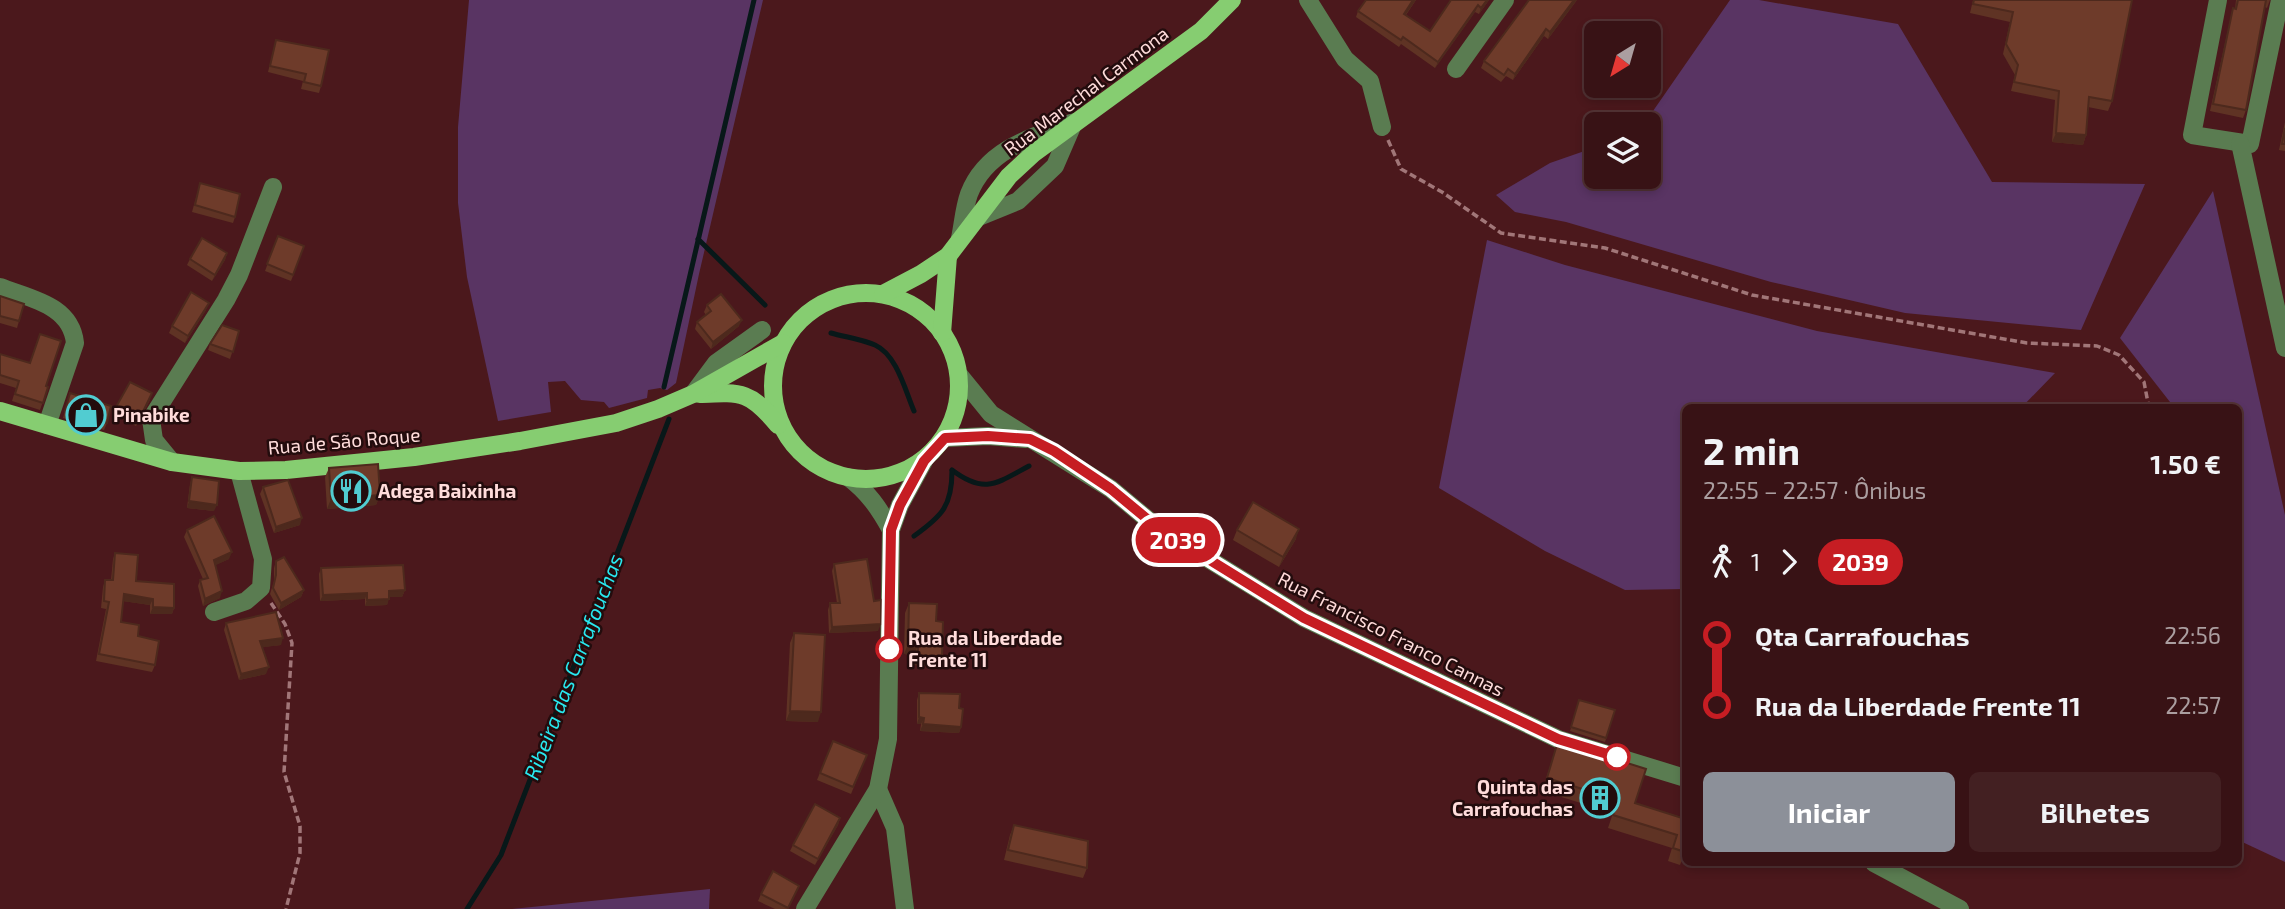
<!DOCTYPE html>
<html lang="pt">
<head>
<meta charset="utf-8">
<style>
	:root { --surface:#381215; --page:#432022; --text:#f1f3f6; --muted:#ab9ea0; --line:#523234; --accent:#8c9099 }
	body { margin:0; font-family:"Exo 2",sans-serif; background:var(--page); color:var(--text); height:100vh; display:flex; flex-direction:column; font-size:26px; white-space:nowrap }
	* { box-sizing:border-box; margin:0 }
	p { font-size:23px; color:var(--muted) }
	.icon { flex:none; width:38px; height:38px; fill:none; stroke:currentColor; stroke-width:2; stroke-linecap:round; stroke-linejoin:round }
	.map { position:relative; flex:1; overflow:hidden }
	.sheet { position:absolute; left:1682px; top:404px; width:560px; height:462px; display:flex; flex-direction:column; background:var(--surface); border-radius:10px; box-shadow:0 4px 10px #0003,0 0 0 2px var(--line) }
	.sheet>* { flex:none }
	.badge { padding:0 14px; border-radius:23px; font-size:24px; line-height:46px }
	.needle { width:46px; rotate:217deg }
	.controls { position:absolute; left:1584px; top:21px; display:grid; gap:14px }
	.controls a { display:grid; place-items:center; width:77px; height:77px; border-radius:10px; background:var(--surface); box-shadow:0 4px 10px #0003,0 0 0 2px var(--line); font-size:35px }
	.map>.badge { position:absolute; translate:-50% -50%; box-shadow:0 0 0 4px #fff }
	.legs { display:flex; align-items:center; gap:10px; height:77px; padding:0 21px; font-size:23px }
	.legs p { margin-inline-start:auto }
	.summary { display:flex; align-items:center; justify-content:space-between; height:119px; padding:0 21px }
	h1 { font-size:38px; font-weight:700; line-height:52px }
	.cta { display:flex; gap:14px; margin-top:auto; padding:14px 21px }
	.cta a { flex:1; height:80px; border-radius:10px; background:var(--accent); color:#fff; font-size:28px; font-weight:700; line-height:80px; text-align:center }
	.cta a+a { background:var(--page); color:var(--text) }
	ul { padding:0 21px; list-style:none }
	li { display:flex; align-items:center; gap:24px; height:70px; font-size:26px }
	li i { display:grid; place-items:center; width:10px; height:100%; margin:0 9px; background:currentColor }
	li i::after { content:''; width:18px; height:18px; margin:-9px; border:5px solid; border-radius:50%; background:var(--surface) }
	li p { margin-inline-start:auto }
	li:first-child i { background:linear-gradient(#0000 50%,currentColor 0) }
	li:last-child i { background:linear-gradient(currentColor 50%,#0000 0) }
	.map>svg:first-child { display:block }
	.green { fill:#593463 }
	.lines { fill:none; stroke-linecap:round; stroke-linejoin:round }
	.stream { stroke:#081819; stroke-width:5 }
	.path { stroke:#a17678; stroke-width:3.5; stroke-dasharray:7 3.5; stroke-linecap:butt }
	.minor { stroke:#5a7c51; stroke-width:18 }
	.major { stroke:#86cd71; stroke-width:18 }
	.wall { fill:#5f3324 }
	.shaded-wall { fill:#4d291d }
	.building { fill:#6e3b2a; stroke:#4d291d; stroke-width:2 }
	.line-1-casing { stroke:#fff; stroke-width:16 }
	.line-1 { stroke:#c61d23; stroke-width:10 }
	.stop-1-dot { fill:#fff; stroke:#c61d23; stroke-width:3.5 }
	.labels { text-anchor:middle; stroke-width:5; stroke-linejoin:round; paint-order:stroke }
	.street-label { font-size:19px; fill:#ffdcdb; stroke:#230c0d }
	.poi-label { font-size:19px; font-weight:bold; fill:#ffdcdb; stroke:#230c0d; text-anchor:start }
	.stop-label { font-size:19px; font-weight:bold; fill:#ffdcdb; stroke:#230c0d; text-anchor:start }
	.water-label { font-size:21px; font-style:italic; fill:#28e8ef; stroke:#230c0d }
</style>
</head>
<body>
<div class="map">
<svg width="2285" height="909" viewBox="0 0 2285 909">
	<rect width="100%" height="100%" fill="#4b181c"/>
	<!-- green -->
	<g class="green">
		<path d="M 469,0 L 763,0 L 699,274 L 676,383 L 667,390 L 660,388 L 648,390 L 647,398 L 609,408 L 604,402 L 581,400 L 565,381 L 548,382 L 551,412 L 498,421 L 467,277 L 458,203 L 458,127 Z"/>
		<path d="M 1730,0 L 1759,0 L 1898,24 L 1992,182 L 2145,184 L 2081,330 L 1905,313 L 1771,282 L 1566,222 L 1515,212 L 1496,195 L 1550,163 L 1596,147 L 1596,177 L 1648,177 L 1648,124 L 1644,124 Z"/>
		<path d="M 2213,191 L 2285,515 L 2285,862 L 2238,840 L 2238,408 L 2171,408 L 2170,402 L 2120,338 Z"/>
		<path d="M 1487,240 L 1565,265 L 1817,331 L 2055,373 L 2021,408 L 1685,408 L 1685,589 L 1625,590 L 1545,551 L 1439,488 Z"/>
		<path d="M 710,889 L 709,909 L 512,909 Z"/>
	</g>
	<g class="lines">
		<!-- stream -->
		<g class="stream">
			<path d="M 698,239 L 765,305"/>
			<path d="M 831,333 C 845,337 861,339 875,345 C 897,355 905,390 914,411"/>
			<path d="M 664,387 L 754,0"/>
			<path d="M 952,470 C 985,495 997,483 1029,466"/>
			<path d="M 914,536 C 942,516 952,506 952,471"/>
			<path d="M 467,909 L 501,855 L 669,419"/>
		</g>
		<!-- path -->
		<g class="path">
			<path d="M 1388,140 L 1401,169 L 1442,192 L 1501,233 L 1605,248 L 1752,295 L 2027,343 L 2097,346 L 2119,355 L 2144,382 L 2149,408"/>
			<path d="M 271,603 L 285,624 L 292,643 L 284,772 L 300,826 L 300,853 L 286,909"/>
		</g>
		<!-- minor -->
		<g class="minor">
			<path d="M 1308,0 L 1345,59 L 1370,81 L 1382,127"/>
			<path d="M 2218,0 L 2192,135 L 2250,144 L 2280,0"/>
			<path d="M 1456,69 L 1505,0"/>
			<path d="M 2240,143 L 2285,348"/>
			<path d="M 974,219 L 1018,201 L 1055,166 L 1074,122"/>
			<path d="M 960,238 C 963,224 964,208 969,194 C 986,150 1031,137 1071,123"/>
			<path d="M 0,287 C 31,299 71,305 75,343 L 47,425"/>
			<path d="M 960,376 L 991,414 L 1111,489 L 1158,528 L 1304,618 L 1558,739 L 1685,778"/>
			<path d="M 693,394 L 716,363 L 762,330"/>
			<path d="M 945,438 L 988,436 L 1026,439"/>
			<path d="M 172,462 L 154,440 L 151,419 L 226,300 L 239,275 L 273,187"/>
			<path d="M 848,477 C 868,492 879,508 891,530"/>
			<path d="M 214,612 L 246,601 L 261,588 L 263,559 L 239,471"/>
			<path d="M 878,789 L 895,828 L 905,909"/>
			<path d="M 1874,863 L 1960,909"/>
			<path d="M 805,909 L 878,789 L 888,739 L 891,530 L 900,505 L 924,461"/>
		</g>
		<!-- major -->
		<g class="major">
			<circle cx="866" cy="386" r="93"/>
			<path d="M 883,294 L 921,274 L 948,256 L 1009,176 L 1034,153 L 1201,31 L 1232,0"/>
			<path d="M 942,333 L 948,256"/>
			<path d="M 700,394 C 742,392 750,391 778,425"/>
			<path d="M 0,411 L 172,462 L 239,471 L 286,470 L 414,457 L 520,441 L 616,423 L 658,409 L 693,394 L 783,343"/>
		</g>
	</g>
	<!-- wall -->
	<g class="wall">
		<path d="M 1366,0 L 1416,0 L 1406,15 L 1430,31 L 1451,0 L 1489,0 L 1479,14 L 1475,12 L 1435,68 L 1401,44 L 1399,47 L 1356,17 L 1358,11 Z"/>
		<path d="M 1577,0 L 1548,39 L 1544,36 L 1513,80 L 1506,76 L 1501,82 L 1481,68 L 1484,61 Z"/>
		<path d="M 1973,0 L 2132,0 L 2112,101 L 2108,111 L 2088,107 L 2086,135 L 2083,145 L 2052,142 L 2055,100 L 2011,91 L 2015,75 L 2003,54 L 2010,22 L 1970,13 Z"/>
		<path d="M 2236,0 L 2270,0 L 2267,8 L 2265,7 L 2246,110 L 2243,118 L 2210,111 L 2231,16 L 2233,8 L 2235,9 Z"/>
		<path d="M 276,40 L 321,86 L 319,93 L 301,89 L 303,81 L 268,72 Z"/>
		<path d="M 2285,122 L 2285,151 L 2279,150 Z"/>
		<path d="M 200,183 L 235,217 L 233,223 L 192,212 Z"/>
		<path d="M 278,236 L 304,246 L 291,281 L 265,271 Z"/>
		<path d="M 227,253 L 225,260 L 212,281 L 187,265 L 190,259 Z"/>
		<path d="M 0,296 L 24,304 L 17,328 L 0,323 Z"/>
		<path d="M 707,305 L 739,326 L 711,349 L 695,329 L 697,322 L 706,315 L 704,312 Z"/>
		<path d="M 206,310 L 185,343 L 169,333 L 172,326 Z"/>
		<path d="M 239,331 L 230,359 L 208,350 L 210,344 Z"/>
		<path d="M 0,354 L 48,387 L 40,410 L 12,401 L 16,388 L 0,383 Z"/>
		<path d="M 70,393 L 107,423 L 104,430 L 63,418 Z"/>
		<path d="M 150,400 L 136,426 L 113,414 L 116,407 Z"/>
		<path d="M 329,468 L 380,495 L 376,505 L 327,509 L 325,477 Z"/>
		<path d="M 192,477 L 214,511 L 187,508 L 190,484 Z"/>
		<path d="M 263,487 L 300,525 L 274,533 L 260,494 Z"/>
		<path d="M 187,530 L 229,559 L 215,565 L 220,598 L 203,606 L 198,586 L 200,580 L 203,579 L 184,537 Z"/>
		<path d="M 1237,530 L 1296,539 L 1279,567 L 1233,540 Z"/>
		<path d="M 115,553 L 136,581 L 174,608 L 172,614 L 150,614 L 150,605 L 123,601 L 121,622 L 138,636 L 155,665 L 152,672 L 96,661 L 106,609 L 101,608 L 103,587 L 105,580 L 111,580 L 113,559 Z"/>
		<path d="M 276,561 L 304,590 L 301,597 L 279,610 L 270,594 L 274,581 L 274,568 Z"/>
		<path d="M 834,564 L 878,631 L 829,633 L 828,610 L 830,603 L 837,603 L 832,571 Z"/>
		<path d="M 321,568 L 405,590 L 402,597 L 389,597 L 387,605 L 365,606 L 365,599 L 320,601 L 319,574 Z"/>
		<path d="M 909,603 L 936,621 L 942,657 L 939,667 L 914,665 L 914,655 L 904,654 L 905,613 Z"/>
		<path d="M 226,623 L 281,645 L 262,647 L 266,674 L 239,680 L 224,630 Z"/>
		<path d="M 794,633 L 818,722 L 786,721 L 790,643 Z"/>
		<path d="M 919,693 L 959,708 L 961,727 L 959,733 L 920,731 L 921,724 L 917,724 L 917,700 Z"/>
		<path d="M 1579,700 L 1615,710 L 1605,742 L 1570,731 Z"/>
		<path d="M 833,741 L 867,755 L 851,794 L 817,780 Z"/>
		<path d="M 1558,741 L 1635,803 L 1681,817 L 1685,805 L 1685,851 L 1680,865 L 1668,861 L 1672,848 L 1608,828 L 1613,813 L 1542,791 Z"/>
		<path d="M 840,818 L 838,825 L 815,865 L 790,851 L 793,845 Z"/>
		<path d="M 1014,825 L 1087,868 L 1083,878 L 1004,860 L 1010,835 Z"/>
		<path d="M 799,886 L 788,909 L 775,909 L 758,901 L 761,894 Z"/>
	</g>
	<!-- shaded-wall -->
	<g class="shaded-wall">
		<path d="M 1413,0 L 1416,0 L 1402,20 L 1404,14 Z"/>
		<path d="M 1487,0 L 1489,0 L 1479,14 L 1481,8 Z"/>
		<path d="M 1574,0 L 1577,0 L 1548,39 L 1550,32 Z"/>
		<path d="M 1478,5 L 1475,12 L 1435,68 L 1438,62 Z"/>
		<path d="M 1546,29 L 1544,36 L 1513,80 L 1515,74 Z"/>
		<path d="M 2056,133 L 2086,135 L 2083,145 L 2052,142 Z"/>
		<path d="M 227,253 L 225,260 L 212,281 L 215,275 Z"/>
		<path d="M 209,303 L 206,310 L 185,343 L 188,336 Z"/>
		<path d="M 742,320 L 739,326 L 711,349 L 713,342 Z"/>
		<path d="M 380,495 L 376,505 L 327,509 L 331,499 Z"/>
		<path d="M 189,501 L 217,505 L 214,511 L 187,508 Z"/>
		<path d="M 302,518 L 300,525 L 274,533 L 276,527 Z"/>
		<path d="M 1299,529 L 1296,539 L 1279,567 L 1283,557 Z"/>
		<path d="M 232,552 L 229,559 L 212,567 L 214,560 Z"/>
		<path d="M 304,590 L 301,597 L 279,610 L 281,603 Z"/>
		<path d="M 405,590 L 402,597 L 386,597 L 389,591 Z"/>
		<path d="M 222,591 L 220,598 L 203,606 L 205,599 Z"/>
		<path d="M 367,593 L 365,599 L 320,601 L 323,595 Z"/>
		<path d="M 124,594 L 153,599 L 150,605 L 122,601 Z"/>
		<path d="M 389,599 L 387,605 L 365,606 L 367,600 Z"/>
		<path d="M 153,607 L 174,608 L 172,614 L 150,614 Z"/>
		<path d="M 881,624 L 878,631 L 829,633 L 832,627 Z"/>
		<path d="M 283,638 L 281,645 L 258,648 L 260,641 Z"/>
		<path d="M 908,644 L 918,645 L 914,655 L 904,654 Z"/>
		<path d="M 918,655 L 942,657 L 939,667 L 914,665 Z"/>
		<path d="M 269,667 L 266,674 L 239,680 L 241,674 Z"/>
		<path d="M 790,711 L 821,712 L 818,722 L 786,721 Z"/>
		<path d="M 919,717 L 924,718 L 921,724 L 917,724 Z"/>
		<path d="M 923,724 L 961,727 L 959,733 L 920,731 Z"/>
		<path d="M 840,818 L 838,825 L 815,865 L 818,859 Z"/>
	</g>
	<!-- building -->
	<g class="building">
		<path d="M 1366,0 L 1413,0 L 1404,14 L 1430,31 L 1451,0 L 1487,0 L 1481,8 L 1478,5 L 1438,62 L 1403,37 L 1401,40 L 1358,11 Z"/>
		<path d="M 1529,0 L 1574,0 L 1550,32 L 1546,29 L 1515,74 L 1508,69 L 1504,75 L 1484,61 Z"/>
		<path d="M 1974,0 L 2132,0 L 2112,101 L 2089,97 L 2086,135 L 2056,133 L 2059,91 L 2014,82 L 2018,65 L 2006,44 L 2013,12 L 1973,4 Z"/>
		<path d="M 2238,0 L 2266,0 L 2246,110 L 2213,104 L 2233,8 L 2236,9 Z"/>
		<path d="M 276,40 L 329,50 L 321,86 L 304,82 L 306,74 L 270,66 Z"/>
		<path d="M 2285,128 L 2285,144 L 2282,144 Z"/>
		<path d="M 200,183 L 240,194 L 235,217 L 195,205 Z"/>
		<path d="M 278,236 L 304,246 L 293,275 L 267,264 Z"/>
		<path d="M 202,238 L 227,253 L 215,275 L 190,259 Z"/>
		<path d="M 191,292 L 209,303 L 188,336 L 172,326 Z"/>
		<path d="M 721,294 L 742,320 L 713,342 L 697,322 L 711,311 L 707,305 Z"/>
		<path d="M 0,296 L 24,304 L 19,321 L 0,316 Z"/>
		<path d="M 222,325 L 239,331 L 233,352 L 210,344 Z"/>
		<path d="M 40,334 L 61,341 L 46,386 L 48,387 L 43,403 L 15,394 L 19,381 L 0,375 L 0,354 L 30,363 Z"/>
		<path d="M 130,382 L 152,393 L 139,420 L 116,407 Z"/>
		<path d="M 70,393 L 111,406 L 107,423 L 65,411 Z"/>
		<path d="M 378,464 L 380,495 L 331,499 L 329,468 Z"/>
		<path d="M 192,477 L 219,481 L 217,505 L 189,501 Z"/>
		<path d="M 288,480 L 302,518 L 276,527 L 263,487 Z"/>
		<path d="M 1253,502 L 1299,529 L 1283,557 L 1237,530 Z"/>
		<path d="M 214,516 L 232,552 L 214,560 L 222,591 L 205,599 L 200,580 L 208,578 L 187,530 Z"/>
		<path d="M 115,553 L 138,555 L 136,581 L 174,584 L 174,608 L 153,607 L 153,599 L 124,594 L 121,622 L 139,625 L 138,636 L 159,641 L 155,665 L 99,654 L 109,602 L 104,601 L 105,580 L 113,580 Z"/>
		<path d="M 284,557 L 304,590 L 281,603 L 273,588 L 276,575 L 276,561 Z"/>
		<path d="M 867,559 L 874,601 L 881,600 L 881,624 L 832,627 L 830,603 L 840,603 L 834,564 Z"/>
		<path d="M 403,565 L 405,590 L 389,591 L 389,599 L 367,600 L 367,593 L 323,595 L 321,568 Z"/>
		<path d="M 909,603 L 937,604 L 936,621 L 943,622 L 942,657 L 918,655 L 918,645 L 908,644 Z"/>
		<path d="M 276,612 L 283,638 L 260,641 L 269,667 L 241,674 L 226,623 Z"/>
		<path d="M 794,633 L 825,635 L 821,712 L 790,711 Z"/>
		<path d="M 919,693 L 960,694 L 959,708 L 963,709 L 961,727 L 923,724 L 924,718 L 919,717 Z"/>
		<path d="M 1579,700 L 1615,710 L 1606,738 L 1571,727 Z"/>
		<path d="M 833,741 L 867,755 L 853,787 L 820,773 Z"/>
		<path d="M 1558,741 L 1646,769 L 1635,803 L 1682,818 L 1685,807 L 1685,852 L 1673,848 L 1677,835 L 1613,815 L 1618,800 L 1547,778 Z"/>
		<path d="M 815,804 L 840,818 L 818,859 L 793,845 Z"/>
		<path d="M 1014,825 L 1088,841 L 1087,868 L 1008,850 Z"/>
		<path d="M 773,871 L 799,886 L 788,908 L 761,894 Z"/>
	</g>
	<g class="lines">
		<!-- line-1 casing -->
		<g class="line-1-casing">
			<path id="line-1" d="M 889,649 L 891,530 L 900,505 L 924,461 L 945,438 L 988,436 L 1030,439 L 1054,451 L 1111,489 L 1158,528 L 1304,618 L 1558,739 L 1617,757"/>
		</g>
		<!-- line-1 -->
		<use href="#line-1" class="line-1"/>
	</g>
	<!-- icons -->
	<defs>
		<g id="shop-ring" transform="scale(2.0125)"><circle r="9.5" fill="#230c0d" stroke="#51ccd1" stroke-width="1.5"/><path d="M-5-2.5h2.3a2.7 3.5 0 0 1 5.4 0H5L5.5 6h-11ZM-1.5-2.5h3a1.5 2.3 0 0 0-3 0Z" fill="#51ccd1"/></g>
		<g id="restaurant-ring" transform="scale(2.0125)"><circle r="9.5" fill="#230c0d" stroke="#51ccd1" stroke-width="1.5"/><path d="M-5-6h1v4h1v-4h1v4h1v-4h1v5L-1.5 .5V6h-2V.5L-5-1ZM5-6V6H3V1.5H1.5Q1.5-4 5-6Z" fill="#51ccd1"/></g>
		<g id="building-ring" transform="scale(2.0125)"><circle r="9.5" fill="#230c0d" stroke="#51ccd1" stroke-width="1.5"/><path d="M-4-6H4V6H1V3H-1V6H-4ZM-2.5-4.3h1.7v1.8h-1.7ZM.8-4.3h1.7v1.8H.8ZM-2.5-1h1.7V.8h-1.7ZM.8-1h1.7V.8H.8Z" fill="#51ccd1"/></g>
	</defs>
	<g fill-rule="evenodd">
		<use href="#shop-ring" x="86" y="415"/>
		<use href="#restaurant-ring" x="351" y="491"/>
		<use href="#building-ring" x="1600" y="798"/>
	</g>
	<!-- markers -->
	<g class="stop-1-dot">
		<circle cx="889" cy="649" r="12"/>
		<circle cx="1617" cy="757" r="12"/>
	</g>
	<g class="labels">
		<!-- street labels -->
		<g class="street-label">
			<text transform="translate(1086 91) rotate(-37)" y="7">Rua Marechal Carmona</text>
			<text transform="translate(344 441) rotate(-5)" y="7">Rua de São Roque</text>
			<text transform="translate(1391 634) rotate(27)" y="7">Rua Francisco Franco Cannas</text>
		</g>
		<!-- poi labels -->
		<g class="poi-label">
			<text x="113" y="422">Pinabike</text>
			<text x="378" y="498">Adega Baixinha</text>
			<text x="1573" y="794" text-anchor="end">Quinta das<tspan x="1573" dy="22">Carrafouchas</tspan></text>
		</g>
		<!-- stop labels -->
		<g class="stop-label">
			<text x="908" y="645">Rua da Liberdade<tspan x="908" dy="22">Frente 11</tspan></text>
		</g>
		<!-- water labels -->
		<g class="water-label">
			<text transform="translate(574 667) rotate(-69)" y="7">Ribeira das Carrafouchas</text>
		</g>
	</g>
</svg>
<div class="controls">
<a><svg class="needle" viewBox="-14 -14 28 28"><path d="M0-13l5 13h-10z" fill="#e53935"/><path d="M0 13l5-13h-10z" fill="#ab9ea0"/></svg></a>
<a><svg class="icon" aria-label="layers" viewBox="0 0 24 24"><path d="M12 4l9 5-9 5-9-5zM3 14l9 5 9-5"/></svg></a>
</div>
<b class="badge" style="left:1178px;top:540px;background:#c61d23;color:#fff">2039</b>
<section class="sheet">
<div class="summary"><div><h1>2 min</h1><p>22:55 – 22:57 · Ônibus</p></div><b>1.50 €</b></div>
<div class="legs"><svg class="icon" aria-label="walk" viewBox="0 0 24 24"><circle cx="13" cy="4" r="2"/><path d="M13 8l-2 6 4 7M11 14l-3 7M7 12l3-4h3l4 4"/></svg>1<svg class="icon" aria-label="forward" viewBox="0 0 24 24"><path d="M9 5l7 7-7 7"/></svg><b class="badge" style="background:#c61d23;color:#fff">2039</b></div>
<ul>
<li><i style="color:#c61d23"></i><b>Qta Carrafouchas</b><p>22:56</p></li>
<li><i style="color:#c61d23"></i><b>Rua da Liberdade Frente 11</b><p>22:57</p></li>
</ul>
<div class="cta"><a>Iniciar</a><a>Bilhetes</a></div>
</section>
</div>
</body>
</html>
